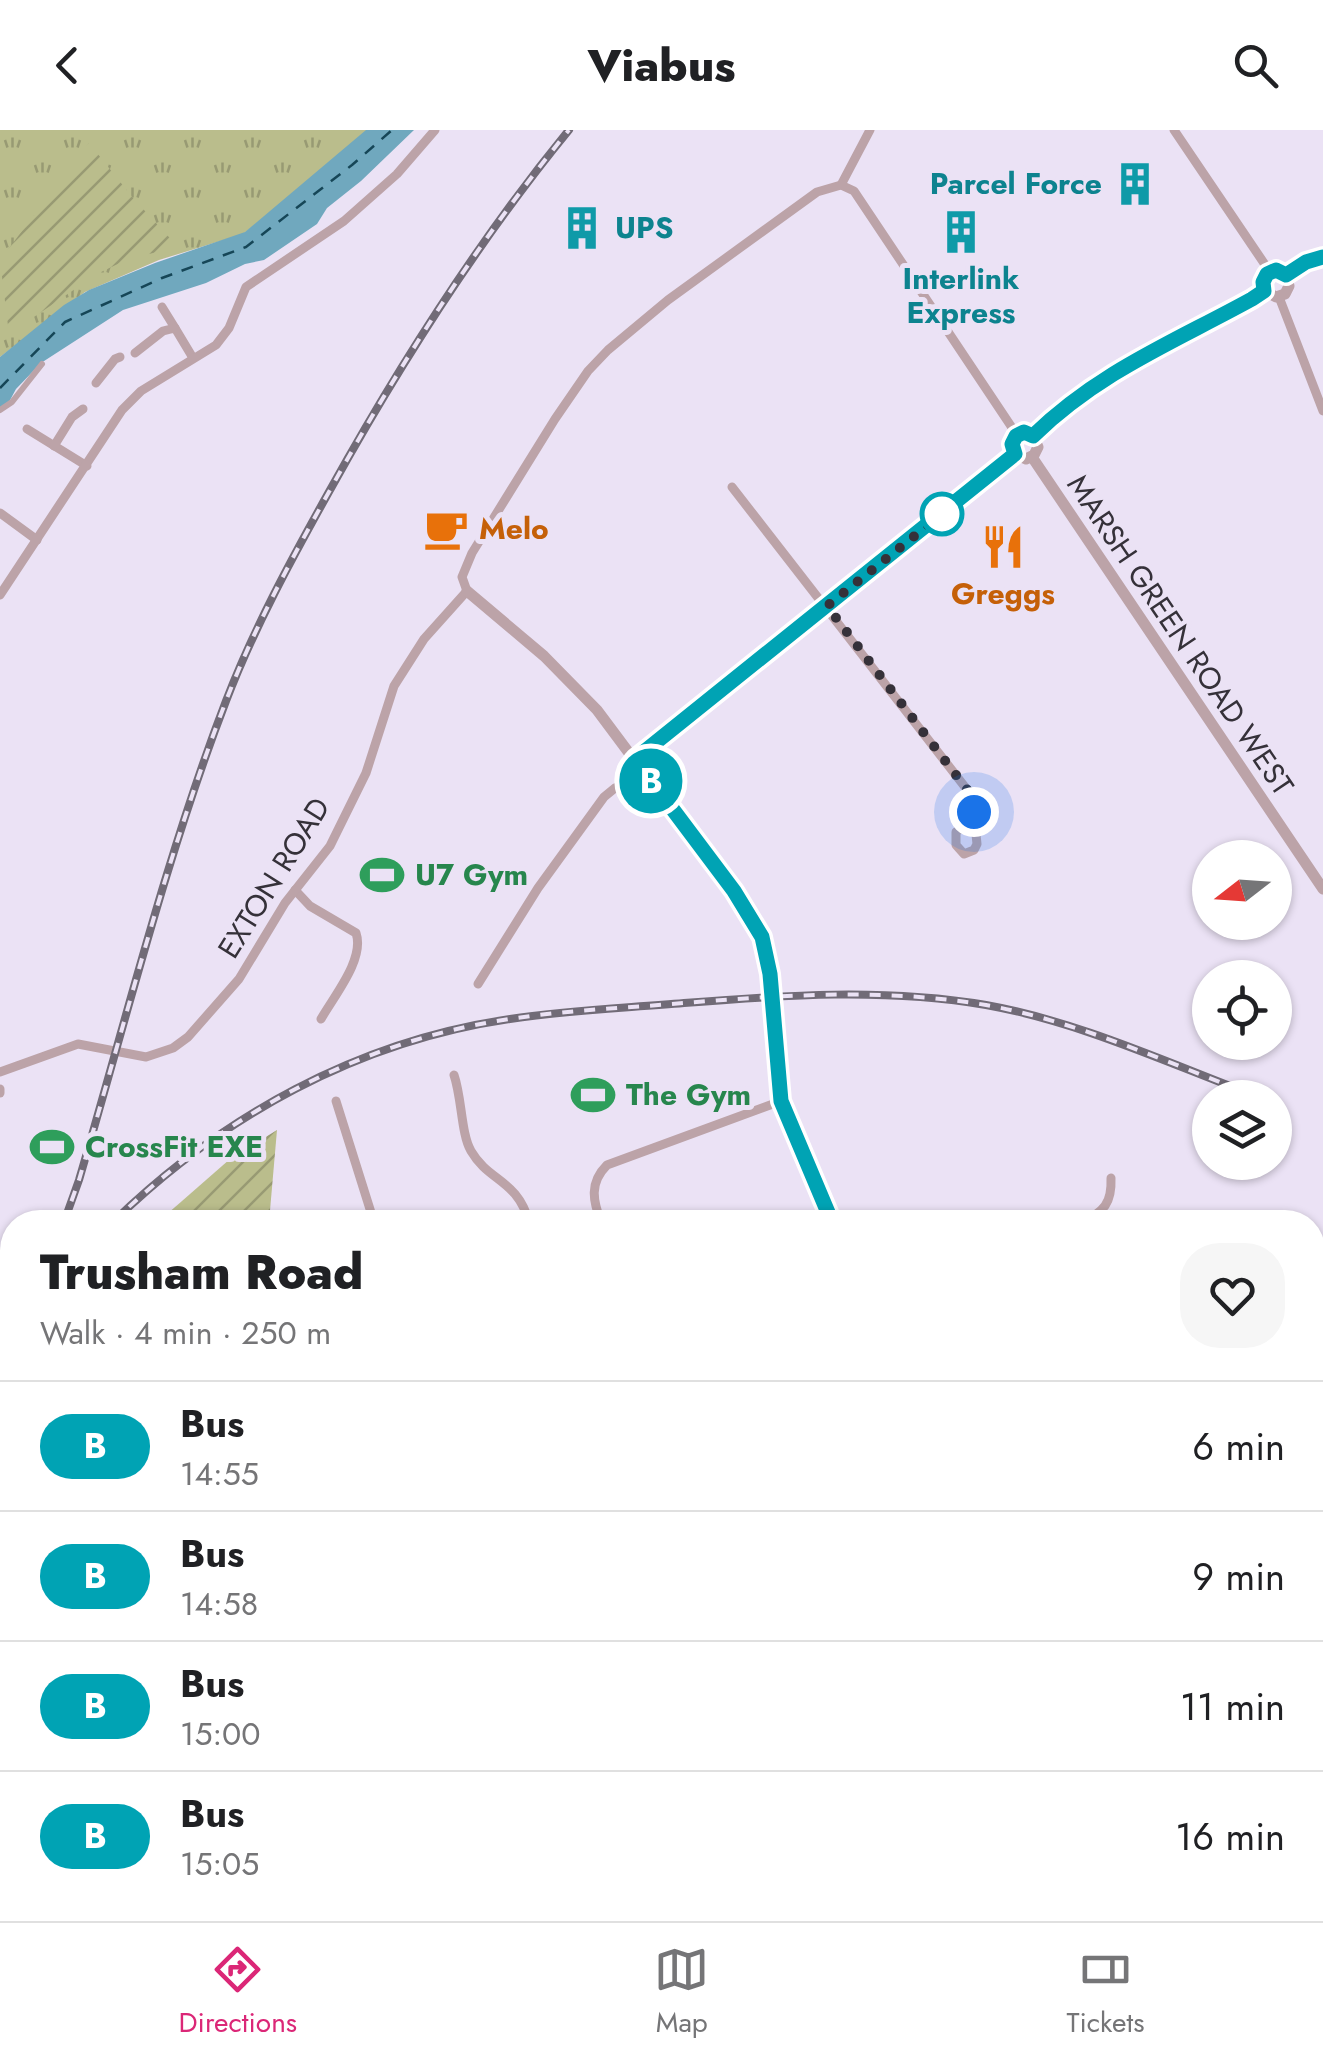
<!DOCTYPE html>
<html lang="en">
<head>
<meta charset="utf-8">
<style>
	:root { --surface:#fff; --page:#f6f6f6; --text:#202124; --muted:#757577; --line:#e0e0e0; --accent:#db2777 }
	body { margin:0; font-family:Jost,sans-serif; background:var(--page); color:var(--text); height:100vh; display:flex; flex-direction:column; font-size:38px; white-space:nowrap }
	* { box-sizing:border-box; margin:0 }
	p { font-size:32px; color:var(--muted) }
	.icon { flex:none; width:55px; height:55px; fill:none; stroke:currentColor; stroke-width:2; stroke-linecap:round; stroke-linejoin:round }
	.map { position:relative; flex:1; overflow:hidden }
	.panel { position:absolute; left:0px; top:1080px; width:1325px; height:712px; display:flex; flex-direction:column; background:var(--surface); border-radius:40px 40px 0 0; box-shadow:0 2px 8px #0004 }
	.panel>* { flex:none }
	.badge { padding:0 20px; border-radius:32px; font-size:35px; line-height:65px }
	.needle { width:65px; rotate:253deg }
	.tools { position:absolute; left:1192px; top:710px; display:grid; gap:20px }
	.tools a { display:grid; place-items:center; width:100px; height:100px; border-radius:50%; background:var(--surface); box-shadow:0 2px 8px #0004; font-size:50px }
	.you { position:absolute; width:50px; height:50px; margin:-25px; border:8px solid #fff; border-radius:50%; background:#1a73e8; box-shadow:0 0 0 15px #1a73e833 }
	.map>.badge { position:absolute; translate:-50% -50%; box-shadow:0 0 0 5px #fff }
	.round { display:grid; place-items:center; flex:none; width:105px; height:105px; border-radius:40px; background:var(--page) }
	.head { display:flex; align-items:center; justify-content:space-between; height:170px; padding:0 40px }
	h1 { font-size:48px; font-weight:800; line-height:75px }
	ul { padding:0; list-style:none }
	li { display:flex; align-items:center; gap:30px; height:130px; padding:0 40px; border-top:2px solid var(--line) }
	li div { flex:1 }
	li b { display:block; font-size:38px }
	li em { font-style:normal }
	li .badge { min-width:110px; font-weight:700; text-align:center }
	header { display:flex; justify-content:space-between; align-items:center; height:130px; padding:0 40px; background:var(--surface); font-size:45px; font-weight:800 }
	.tab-bar { display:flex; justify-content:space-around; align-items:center; height:140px; border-top:2px solid var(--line); background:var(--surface); font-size:28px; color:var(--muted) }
	.tab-bar a { display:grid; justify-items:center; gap:5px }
	.tab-bar .on { color:var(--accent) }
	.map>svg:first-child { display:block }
	.grass { fill:url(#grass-tufts) }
	.garden { fill:url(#garden-furrows) }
	.pitch { fill:#babd8c }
	.water { fill:#70a8be }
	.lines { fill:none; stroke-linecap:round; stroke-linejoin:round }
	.ferry { stroke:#164657; stroke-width:2.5; stroke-dasharray:12 10; stroke-linecap:butt }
	.pedestrian { stroke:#bca3a8; stroke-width:6 }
	.minor { stroke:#bca3a8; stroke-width:9 }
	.tertiary { stroke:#bca3a8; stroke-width:11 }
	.trunk { stroke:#8f606b; stroke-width:15 }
	.rail-casing { stroke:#716b77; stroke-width:8 }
	.rail { stroke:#ebe2f5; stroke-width:4; stroke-dasharray:11; stroke-linecap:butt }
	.line-casing { stroke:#fff; stroke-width:22 }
	.line { stroke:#00a3b4; stroke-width:15 }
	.walk { stroke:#353139; stroke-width:10; stroke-dasharray:0 18 }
	.stop-dot { fill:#fff; stroke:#00a3b4; stroke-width:5 }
	.labels { text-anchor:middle; stroke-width:10; stroke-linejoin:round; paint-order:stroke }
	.culture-label { font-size:30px; font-weight:bold; fill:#0d838f; stroke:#ebe2f5; text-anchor:end }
	.food-label { font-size:30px; font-weight:bold; fill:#c56008; stroke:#ebe2f5; text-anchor:start }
	.street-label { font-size:30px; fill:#353139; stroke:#ebe2f5 }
	.leisure-label { font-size:30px; font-weight:bold; fill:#27864d; stroke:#ebe2f5; text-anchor:start }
</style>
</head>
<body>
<header><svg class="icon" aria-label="back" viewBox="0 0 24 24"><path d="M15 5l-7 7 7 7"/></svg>Viabus<svg class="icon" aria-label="search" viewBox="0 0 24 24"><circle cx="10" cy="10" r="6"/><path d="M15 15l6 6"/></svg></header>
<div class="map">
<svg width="1323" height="1791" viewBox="0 0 1323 1791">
	<defs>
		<pattern id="grass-tufts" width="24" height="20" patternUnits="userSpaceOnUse" patternTransform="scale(2.5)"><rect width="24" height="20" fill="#babd8c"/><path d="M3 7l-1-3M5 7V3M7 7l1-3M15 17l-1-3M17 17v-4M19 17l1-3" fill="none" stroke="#989a73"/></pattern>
		<pattern id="garden-furrows" width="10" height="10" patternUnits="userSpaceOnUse" patternTransform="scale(2.5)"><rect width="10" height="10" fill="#babd8c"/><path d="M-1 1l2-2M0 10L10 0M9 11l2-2" fill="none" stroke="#989a73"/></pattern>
	</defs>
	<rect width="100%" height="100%" fill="#ebe2f5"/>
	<!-- grass -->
	<g class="grass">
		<path d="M 0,0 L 375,0 L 243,104 L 159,130 L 85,162 L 0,227 Z"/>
		<rect x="639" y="1780" width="128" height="11"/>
		<path d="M 885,1780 L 1058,1780 L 1067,1791 L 881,1791 Z"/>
	</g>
	<!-- garden -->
	<g class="garden">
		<path d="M 89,13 L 133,68 L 178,117 L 128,129 L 97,144 L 9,204 L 0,130 Z"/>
		<path d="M 277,1000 L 269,1092 L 158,1092 L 230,1029 Z"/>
		<path d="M 767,1780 L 885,1780 L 881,1791 L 767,1791 Z"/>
	</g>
	<!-- pitch -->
	<path class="pitch" d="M 1313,1283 L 1323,1288 L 1323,1390 L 1320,1396 L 1313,1392 Z"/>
	<!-- water -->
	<path class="water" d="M 366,0 L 414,0 L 361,51 L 327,78 L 317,94 L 264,130 L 245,134 L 206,153 L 123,180 L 41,233 L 16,259 L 9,272 L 0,278 L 0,227 L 64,175 L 89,160 L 155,133 L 245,102 Z"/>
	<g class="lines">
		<!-- ferry -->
		<path class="ferry" d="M 0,258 L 65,192 L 162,148 L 246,117 L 352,35 L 392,0"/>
		<!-- pedestrian -->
		<path class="pedestrian" d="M 0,280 L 12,272 L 42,234"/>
		<!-- minor -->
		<g class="minor">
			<path d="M 1174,0 L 1270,142"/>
			<path d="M 841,55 L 870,0"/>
			<path d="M 1279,167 L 1323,281"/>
			<path d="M 162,177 L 175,198"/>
			<path d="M 135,223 L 163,201 L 175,198 L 193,228"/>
			<path d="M 96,253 L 115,229 L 120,227"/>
			<path d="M 27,299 L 87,336"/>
			<path d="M 54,316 L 72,287 L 83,279"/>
			<path d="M 732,357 L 972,666 L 977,714 L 974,720 L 964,724 L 956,715 L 956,702 L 967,694 L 974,682"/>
			<path d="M 0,383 L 37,410"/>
			<path d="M 0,465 L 122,280 L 141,261 L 216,215 L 229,198 L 246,157 L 344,91 L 397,44 L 435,0"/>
			<path d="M 295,760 L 310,776 L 356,803 C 365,829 334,866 321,889"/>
			<path d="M 478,854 L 538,758 L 604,667 L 615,658 L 647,646"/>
			<path d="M 0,942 L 78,914 L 146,927 L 173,918 L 188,907 L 239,849 L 285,773 L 330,716 L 366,643 L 394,556 L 424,509 L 467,461 L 462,447 L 472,423 L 555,289 L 588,241 L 608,220 L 668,170 L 817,62 L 841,55 L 854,61 L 1017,305"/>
			<path d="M 454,945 C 462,968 461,1004 471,1021 C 489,1052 517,1049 529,1092"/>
			<path d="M 0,959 L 0,963"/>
			<path d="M 336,971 L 374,1092"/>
			<path d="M 542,1092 L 565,1086 L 567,1092"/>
			<path d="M 601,1092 C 593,1071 589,1053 607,1035 L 781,971"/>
			<path d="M 1082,1092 C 1104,1082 1112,1073 1111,1048"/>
			<path d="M 0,1124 L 12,1123"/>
			<path d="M 0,1664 L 12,1665"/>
			<path d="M 0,1695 L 12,1695"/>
			<path d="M 1312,1741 L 1323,1747"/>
			<path d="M 1312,1776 L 1323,1750"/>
			<path d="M 73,1780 L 73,1791"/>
			<path d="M 253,1780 L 254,1791"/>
			<path d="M 358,1780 L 359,1791"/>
			<path d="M 627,1791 L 628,1780"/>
			<path d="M 1306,1791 L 1311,1780"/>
		</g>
		<!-- tertiary -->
		<g class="tertiary">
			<path d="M 1286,145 L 1306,132 L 1323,127"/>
			<path d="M 1265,161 L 1276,167 L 1285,164 L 1289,156 L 1286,145"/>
			<path d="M 1265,161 L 1263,152 L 1267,144 L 1276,140 L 1286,145"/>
			<path d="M 1033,305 L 1050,289 L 1128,233 L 1265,161"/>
			<path d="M 1015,324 L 1026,329 L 1034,325 L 1038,317 L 1033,305"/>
			<path d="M 1015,324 L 1012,314 L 1016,306 L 1024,302 L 1033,305"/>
			<path d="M 1032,327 L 1323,759"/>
			<path d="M 467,461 L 544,526 L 597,580 L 756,793 C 782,849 767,912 781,970 C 790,1010 816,1055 832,1092"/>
			<path d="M 635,629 L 1015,324"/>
		</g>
		<!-- trunk -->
		<g class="trunk">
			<path d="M 1312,1254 L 1323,1252"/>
			<path d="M 0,1512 L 12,1512"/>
		</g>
		<!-- rail casing -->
		<g class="rail-casing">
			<g id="rail">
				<path d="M 64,1092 L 79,1050 C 126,890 166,727 226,571 C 254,498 292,428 330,360 C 400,234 478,111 569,0"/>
				<path d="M 113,1092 C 222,986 358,911 510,889 C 567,880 626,878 684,873 C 784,865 885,858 986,875 C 1070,890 1150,925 1230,956"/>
				<path d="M 0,1233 L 12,1205"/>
			</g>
		</g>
		<!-- rail -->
		<use href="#rail" class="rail"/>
	</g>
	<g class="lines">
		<!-- line casing -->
		<g class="line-casing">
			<path id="line" d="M 832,1092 L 781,971 L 770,844 L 762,807 L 734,761 L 635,629 L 1015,324 L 1012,314 L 1016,306 L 1024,302 L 1033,306 C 1100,241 1174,212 1252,169 L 1264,161 L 1263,152 L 1267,144 L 1276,140 L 1286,145 L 1306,132 L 1323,127"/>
		</g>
		<!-- line -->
		<use href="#line" class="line"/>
		<!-- walk -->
		<path class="walk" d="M 942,384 L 827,476 L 972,666 L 974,682"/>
	</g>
	<!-- icons -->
	<defs>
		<g id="building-bare" transform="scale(3.45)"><path d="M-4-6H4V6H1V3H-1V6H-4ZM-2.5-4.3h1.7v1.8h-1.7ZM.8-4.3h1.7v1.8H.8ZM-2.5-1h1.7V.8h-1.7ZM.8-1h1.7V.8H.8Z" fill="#0f9aa8" stroke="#ebe2f5" stroke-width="2.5" paint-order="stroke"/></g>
		<g id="cafe-bare" transform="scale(3.45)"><path d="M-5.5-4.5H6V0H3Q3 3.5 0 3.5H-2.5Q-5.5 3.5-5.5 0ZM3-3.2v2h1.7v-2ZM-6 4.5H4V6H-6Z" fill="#e8710a" stroke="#ebe2f5" stroke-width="2.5" paint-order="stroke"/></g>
		<g id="restaurant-bare" transform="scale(3.45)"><path d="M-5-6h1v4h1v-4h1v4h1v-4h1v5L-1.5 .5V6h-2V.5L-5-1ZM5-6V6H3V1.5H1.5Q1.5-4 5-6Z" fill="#e8710a" stroke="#ebe2f5" stroke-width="2.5" paint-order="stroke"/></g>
		<g id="stadium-bare" transform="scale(3.45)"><path d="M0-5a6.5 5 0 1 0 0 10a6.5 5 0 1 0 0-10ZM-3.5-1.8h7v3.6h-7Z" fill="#2e9e5b" stroke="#ebe2f5" stroke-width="2.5" paint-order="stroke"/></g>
	</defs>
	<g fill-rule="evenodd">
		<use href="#building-bare" x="1135" y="54"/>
		<use href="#building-bare" x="582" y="98"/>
		<use href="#building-bare" x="961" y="102"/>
		<use href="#cafe-bare" x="446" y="399"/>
		<use href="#restaurant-bare" x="1003" y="417"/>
		<use href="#stadium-bare" x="382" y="745"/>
		<use href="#stadium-bare" x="593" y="965"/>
		<use href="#stadium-bare" x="52" y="1017"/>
	</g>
	<!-- markers -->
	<circle class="stop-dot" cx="942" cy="384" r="20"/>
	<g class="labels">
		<!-- culture labels -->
		<g class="culture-label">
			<text x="1102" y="64">Parcel Force</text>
			<text x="615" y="108" text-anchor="start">UPS</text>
			<text x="961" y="159" text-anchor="middle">Interlink<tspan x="961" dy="34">Express</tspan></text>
		</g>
		<!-- food labels -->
		<g class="food-label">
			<text x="479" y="409">Melo</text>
			<text x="1003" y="474" text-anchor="middle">Greggs</text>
		</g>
		<!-- street labels -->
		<g class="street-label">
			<text transform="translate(1180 505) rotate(56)" y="10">MARSH GREEN ROAD WEST</text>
			<text transform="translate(274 748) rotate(-58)" y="10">EXTON ROAD</text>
		</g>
		<!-- leisure labels -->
		<g class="leisure-label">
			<text x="415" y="755">U7 Gym</text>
			<text x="626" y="975">The Gym</text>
			<text x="85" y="1027">CrossFit EXE</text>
		</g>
	</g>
</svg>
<div class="tools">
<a><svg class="needle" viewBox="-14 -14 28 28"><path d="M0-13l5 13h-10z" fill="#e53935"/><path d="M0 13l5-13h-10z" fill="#757577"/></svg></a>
<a><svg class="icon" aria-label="locate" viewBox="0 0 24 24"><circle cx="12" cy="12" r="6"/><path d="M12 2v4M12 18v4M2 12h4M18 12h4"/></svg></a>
<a><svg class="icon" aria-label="layers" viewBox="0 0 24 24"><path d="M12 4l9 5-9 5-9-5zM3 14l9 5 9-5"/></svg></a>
</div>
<div class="you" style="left:974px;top:682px"></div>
<b class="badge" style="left:651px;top:651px;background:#00a3b4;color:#fff">B</b>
<section class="panel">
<div class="head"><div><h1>Trusham Road</h1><p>Walk · 4 min · 250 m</p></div><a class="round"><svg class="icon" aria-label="heart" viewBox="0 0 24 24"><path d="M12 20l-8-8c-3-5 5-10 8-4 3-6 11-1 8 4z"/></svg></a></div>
<ul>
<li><span class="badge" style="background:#00a3b4;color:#fff">B</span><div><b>Bus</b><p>14:55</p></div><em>6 min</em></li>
<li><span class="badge" style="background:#00a3b4;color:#fff">B</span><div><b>Bus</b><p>14:58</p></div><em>9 min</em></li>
<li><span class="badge" style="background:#00a3b4;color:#fff">B</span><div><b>Bus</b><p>15:00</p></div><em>11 min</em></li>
<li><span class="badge" style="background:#00a3b4;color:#fff">B</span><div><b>Bus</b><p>15:05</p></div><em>16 min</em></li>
</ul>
</section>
</div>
<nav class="tab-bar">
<a class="on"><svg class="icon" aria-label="directions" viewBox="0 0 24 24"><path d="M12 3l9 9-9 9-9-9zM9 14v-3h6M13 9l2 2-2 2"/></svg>Directions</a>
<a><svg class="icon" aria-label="map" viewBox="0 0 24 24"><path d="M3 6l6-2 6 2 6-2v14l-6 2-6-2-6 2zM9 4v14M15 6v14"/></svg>Map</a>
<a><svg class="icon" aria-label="tickets" viewBox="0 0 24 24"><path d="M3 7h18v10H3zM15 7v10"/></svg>Tickets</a>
</nav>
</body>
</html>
